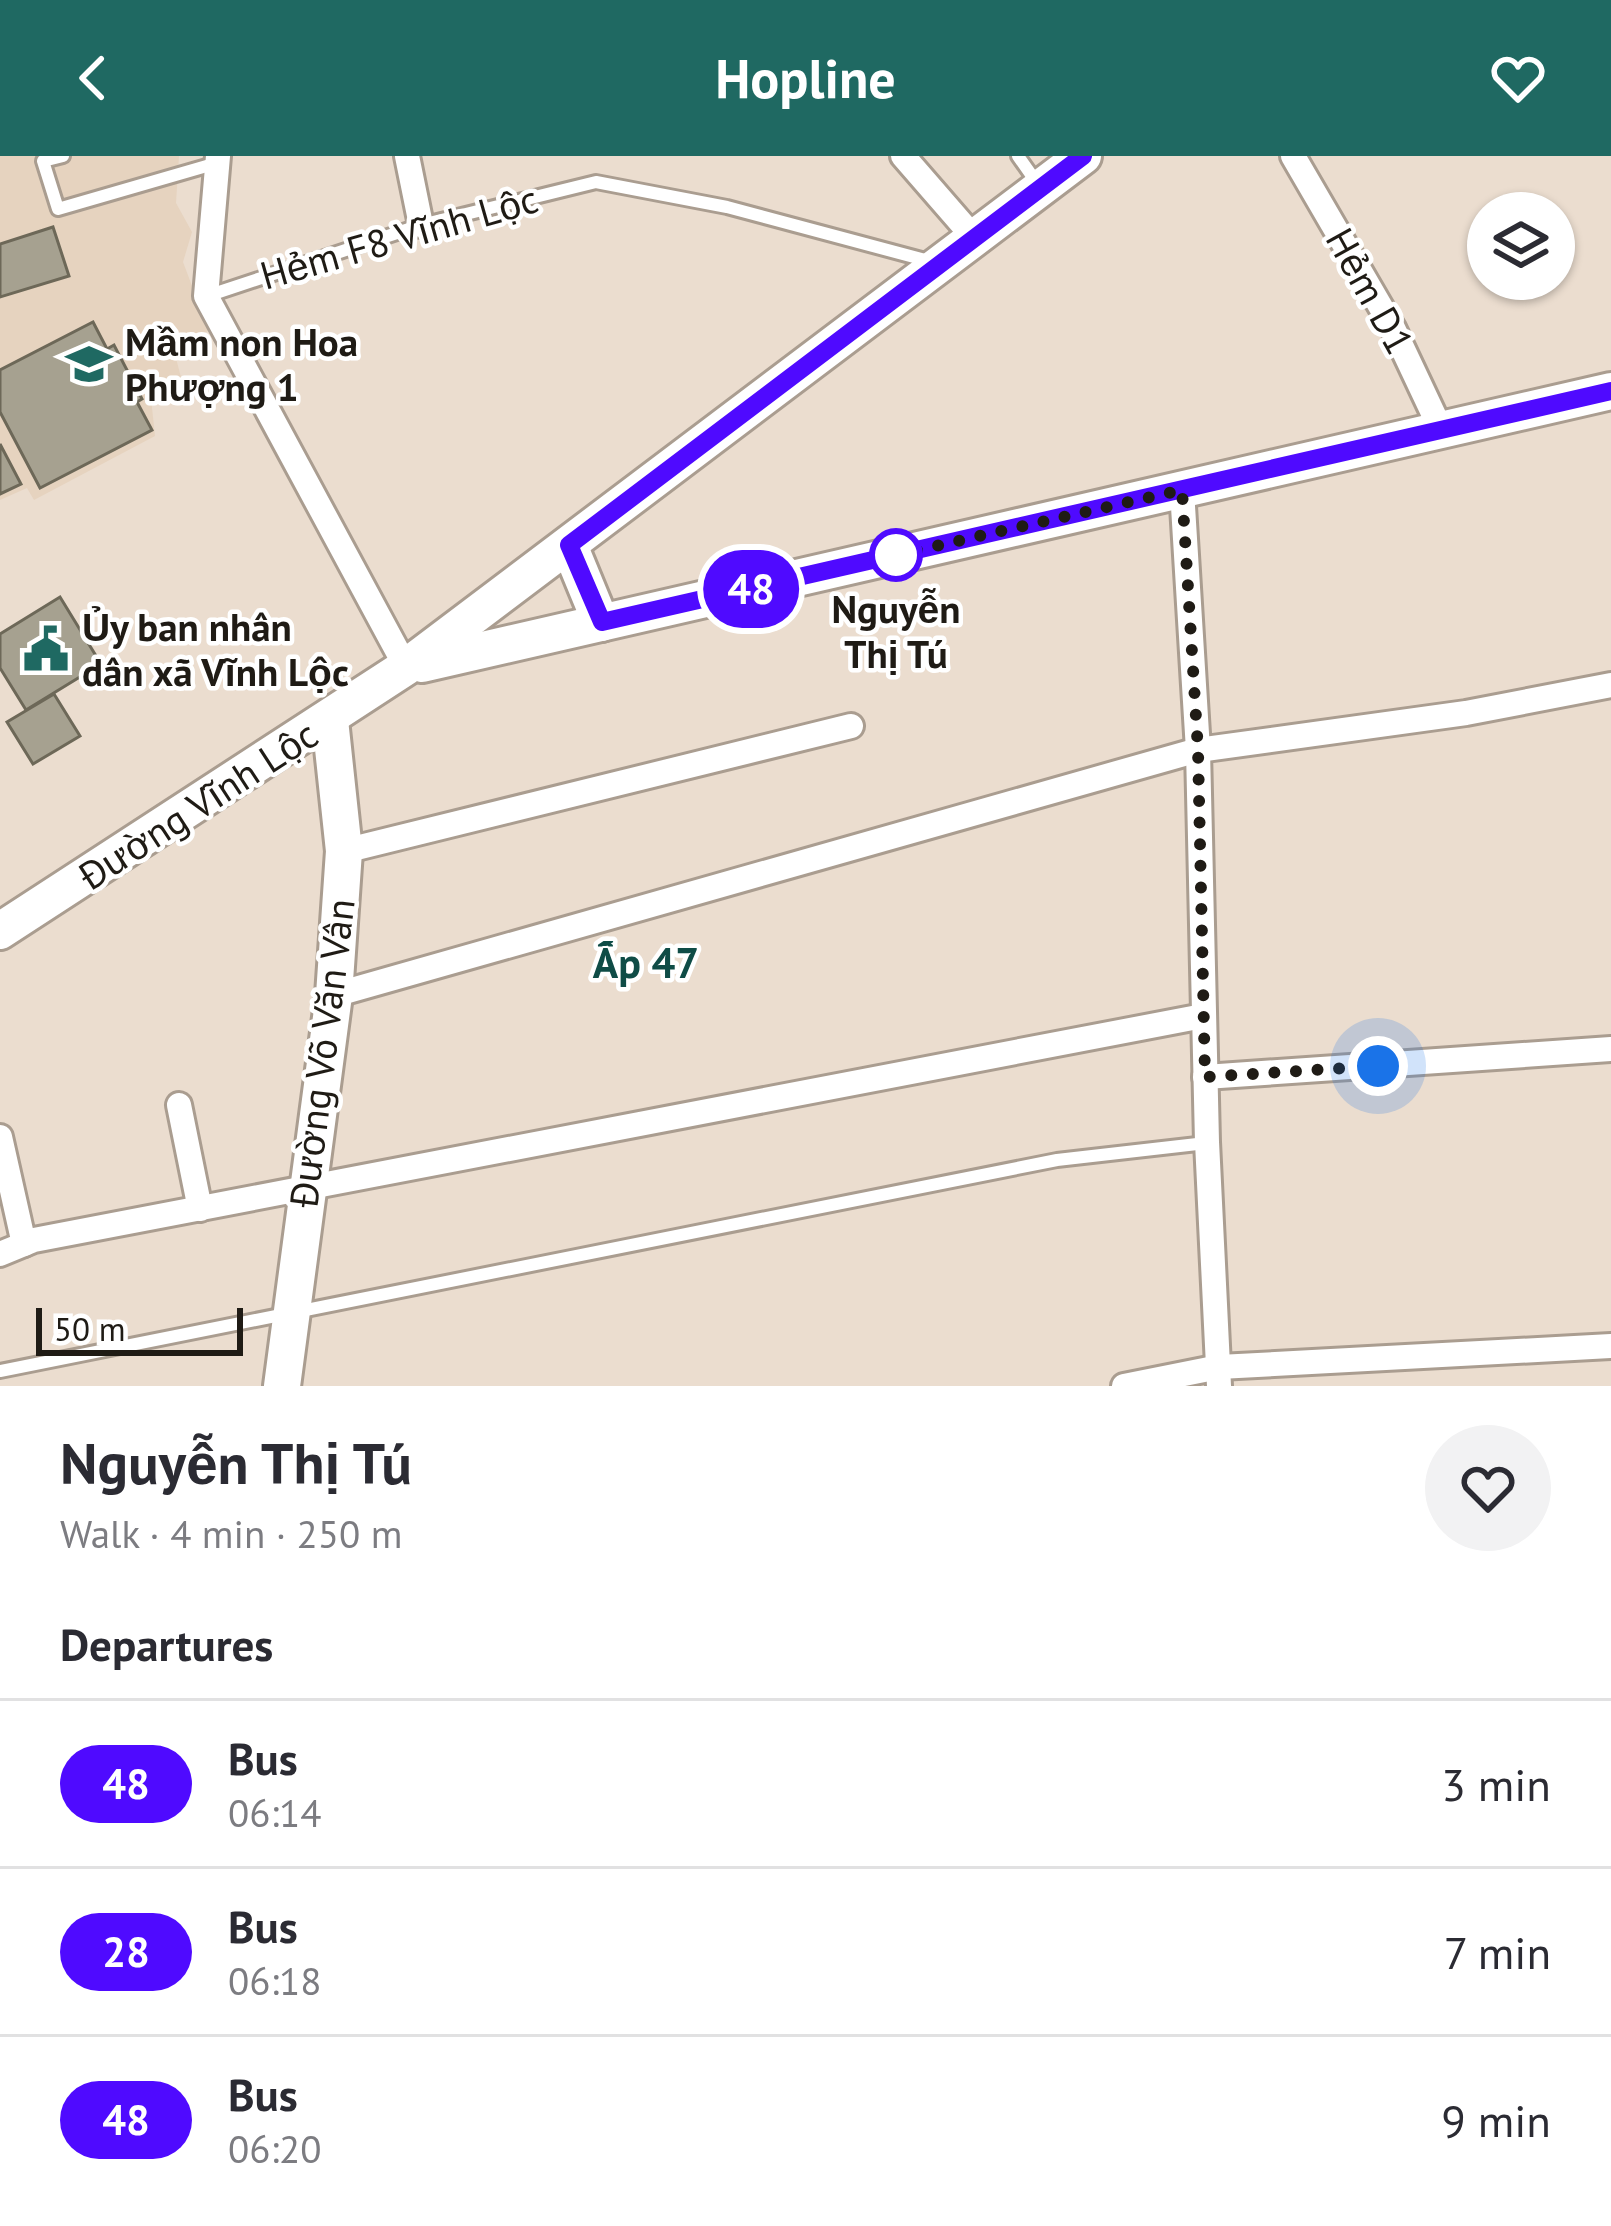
<!DOCTYPE html>
<html lang="en">
<head>
<meta charset="utf-8">
<style>
	:root { --surface:#fff; --page:#f2f2f3; --text:#2b2b33; --muted:#7c7c81; --line:#e1e1e2; --accent:#1f6962 }
	body { margin:0; font-family:"PT Sans",sans-serif; background:var(--page); color:var(--text); height:100vh; display:flex; flex-direction:column; font-size:45px; white-space:nowrap }
	* { box-sizing:border-box; margin:0 }
	p { font-size:39px; color:var(--muted) }
	.icon { flex:none; width:66px; height:66px; fill:none; stroke:currentColor; stroke-width:2; stroke-linecap:round; stroke-linejoin:round }
	.map { position:relative; height:1230px; overflow:hidden }
	.sheet { display:flex; flex-direction:column; background:var(--surface); flex:1 }
	.sheet>* { flex:none }
	.badge { padding:0 24px; border-radius:39px; font-size:42px; line-height:78px }
	.controls { position:absolute; left:1467px; top:36px; display:grid; gap:24px }
	.controls a { display:grid; place-items:center; width:108px; height:108px; border-radius:50%; background:var(--surface); box-shadow:0 3px 9px #0004; font-size:60px }
	.scale { position:absolute; left:36px; bottom:30px; width:207px; box-sizing:border-box; padding-left:12px; border:6px solid #1f1b15; border-top:0; font-size:33px; line-height:42px; white-space:nowrap; color:#1f1b15; -webkit-text-stroke:9px #fff; paint-order:stroke }
	.you { position:absolute; width:60px; height:60px; margin:-30px; border:9px solid #fff; border-radius:50%; background:#1a73e8; box-shadow:0 0 0 18px #1a73e833 }
	.map>.badge { position:absolute; translate:-50% -50%; box-shadow:0 0 0 6px #fff }
	h2 { padding:0 60px; font-size:45px; line-height:108px }
	.round { display:grid; place-items:center; flex:none; width:126px; height:126px; border-radius:63px; background:var(--page) }
	.head { display:flex; align-items:center; justify-content:space-between; height:204px; padding:0 60px }
	h1 { font-size:57px; font-weight:700; line-height:90px }
	ul { padding:0; list-style:none }
	li { display:flex; align-items:center; gap:36px; height:168px; padding:0 60px; border-top:3px solid var(--line) }
	li div { flex:1 }
	li b { display:block; font-size:45px }
	li em { font-style:normal }
	li .badge { min-width:132px; font-weight:700; text-align:center }
	header { display:flex; justify-content:space-between; align-items:center; height:156px; padding:0 60px; background:var(--accent); color:#fff; font-size:54px; font-weight:700 }
	.map>svg:first-child { display:block }
	.built { fill:#e6d3bf }
	.building { fill:#a6a190; stroke:#6d6858; stroke-width:3 }
	.lines { fill:none; stroke-linecap:round; stroke-linejoin:round }
	.lane-casing { stroke:#aa9d90; stroke-width:18 }
	.street-casing { stroke:#aa9d90; stroke-width:30 }
	.secondary-casing { stroke:#aa9d90; stroke-width:42 }
	.lane { stroke:#fff; stroke-width:12 }
	.street { stroke:#fff; stroke-width:24 }
	.secondary { stroke:#fff; stroke-width:36 }
	.line-casing { stroke:#fff; stroke-width:27 }
	.line { stroke:#4f0aff; stroke-width:18 }
	.walk { stroke:#1f1b15; stroke-width:12; stroke-dasharray:0 21.6 }
	.stop-dot { fill:#fff; stroke:#4f0aff; stroke-width:6 }
	.labels { text-anchor:middle; stroke-width:9; stroke-linejoin:round; paint-order:stroke }
	.street-label { font-size:39px; fill:#1f1b15; stroke:#fff }
	.poi-label { font-size:39px; font-weight:bold; fill:#1f1b15; stroke:#fff; text-anchor:start }
	.stop-label { font-size:39px; font-weight:bold; fill:#1f1b15; stroke:#fff }
	.neighbourhood-label { font-size:42px; font-weight:bold; fill:#0f4c46; stroke:#fff }
</style>
</head>
<body>
<header><svg class="icon" aria-label="back" viewBox="0 0 24 24"><path d="M15 5l-7 7 7 7"/></svg>Hopline<svg class="icon" aria-label="heart" viewBox="0 0 24 24"><path d="M12 20l-8-8c-3-5 5-10 8-4 3-6 11-1 8 4z"/></svg></header>
<div class="map">
<svg width="1611" height="1230" viewBox="0 0 1611 1230">
	<rect width="100%" height="100%" fill="#ebddcf"/>
	<!-- built -->
	<path class="built" d="M 0,0 L 179,0 L 176,47 L 192,76 L 183,106 L 209,175 L 172,187 L 183,229 L 151,242 L 155,280 L 34,344 L 27,332 L 0,344 Z"/>
	<!-- building -->
	<g class="building">
		<path d="M 53,71 L 69,120 L 0,141 L 0,88 Z"/>
		<path d="M 93,166 L 107,193 L 114,189 L 142,243 L 137,246 L 152,274 L 40,332 L 0,256 L 0,214 Z"/>
		<path d="M 0,288 L 21,328 L 0,338 Z"/>
		<path d="M 60,441 L 101,508 L 26,554 L 0,512 L 0,478 Z"/>
		<path d="M 54,538 L 80,580 L 33,608 L 7,566 Z"/>
	</g>
	<g class="lines">
		<!-- lane casing -->
		<g class="lane-casing">
			<g id="lane">
				<path d="M 63,0 L 43,5 L 58,53 L 217,7"/>
				<path d="M 1018,0 L 1037,27"/>
				<path d="M 207,140 L 421,69 L 596,26 L 727,51 L 929,105"/>
				<path d="M 0,1215 L 1057,1004 L 1206,987"/>
			</g>
		</g>
		<!-- street casing -->
		<g class="street-casing">
			<g id="street">
				<path d="M 218,0 L 206,140 L 406,511"/>
				<path d="M 407,0 L 421,69"/>
				<path d="M 903,0 L 976,84"/>
				<path d="M 1293,0 L 1393,172 L 1441,274"/>
				<path d="M 1182,334 L 1198,594 L 1207,986 L 1219,1230"/>
				<path d="M 344,695 L 851,570"/>
				<path d="M 334,839 L 1198,594 L 1466,557 L 1611,529"/>
				<path d="M 1205,921 L 1611,893"/>
				<path d="M 179,949 L 200,1053"/>
				<path d="M 0,981 L 24,1088"/>
				<path d="M 0,1098 L 34,1084 L 1203,860"/>
				<path d="M 1124,1230 L 1219,1211 L 1611,1190"/>
			</g>
		</g>
		<!-- secondary casing -->
		<g class="secondary-casing">
			<g id="secondary">
				<path d="M 569,389 L 601,467"/>
				<path d="M 422,508 L 1611,235"/>
				<path d="M 0,775 L 406,511 L 1083,0"/>
				<path d="M 282,1230 L 334,839 L 344,695 L 330,564"/>
			</g>
		</g>
		<!-- lane -->
		<use href="#lane" class="lane"/>
		<!-- street -->
		<use href="#street" class="street"/>
		<!-- secondary -->
		<use href="#secondary" class="secondary"/>
	</g>
	<g class="lines">
		<!-- line casing -->
		<g class="line-casing">
			<path id="line" d="M 1083,0 L 569,389 L 602,466 L 1611,235"/>
		</g>
		<!-- line -->
		<use href="#line" class="line"/>
		<!-- walk -->
		<path class="walk" d="M 896,399 L 1182,334 L 1198,594 L 1205,921 L 1378,910"/>
	</g>
	<!-- icons -->
	<defs>
		<g id="school-bare" transform="scale(3.6)"><path d="M0-5L7-2L0 1L-7-2ZM-4 1L0 2.5L4 1V4Q0 6-4 4Z" fill="#1f6962" stroke="#fff" stroke-width="2.5" paint-order="stroke"/></g>
		<g id="civic-bare" transform="scale(3.6)"><path d="M-.6-6.5H3V-4.5H.6V-3L4-1V1h2V6H-6V1h2V-1L-.6-3ZM-1.2 2.5V6h2.4V2.5Z" fill="#1f6962" stroke="#fff" stroke-width="2.5" paint-order="stroke"/></g>
	</defs>
	<g fill-rule="evenodd">
		<use href="#school-bare" x="89" y="208"/>
		<use href="#civic-bare" x="46" y="493"/>
	</g>
	<!-- markers -->
	<circle class="stop-dot" cx="896" cy="399" r="24"/>
	<g class="labels">
		<!-- street labels -->
		<g class="street-label">
			<text transform="translate(399 81) rotate(-16)" y="14">Hẻm F8 Vĩnh Lộc</text>
			<text transform="translate(1370 135) rotate(61)" y="14">Hẻm D1</text>
			<text transform="translate(198 649) rotate(-33)" y="14">Đường Vĩnh Lộc</text>
			<text transform="translate(322 897) rotate(-83)" y="14">Đường Võ Văn Vân</text>
		</g>
		<!-- poi labels -->
		<g class="poi-label">
			<text x="125" y="200">Mầm non Hoa<tspan x="125" dy="45">Phượng 1</tspan></text>
			<text x="82" y="485">Ủy ban nhân<tspan x="82" dy="45">dân xã Vĩnh Lộc</tspan></text>
		</g>
		<!-- stop labels -->
		<g class="stop-label">
			<text x="896" y="467">Nguyễn<tspan x="896" dy="45">Thị Tú</tspan></text>
		</g>
		<!-- neighbourhood labels -->
		<g class="neighbourhood-label">
			<text x="646" y="822">Ấp 47</text>
		</g>
	</g>
</svg>
<div class="controls">
<a><svg class="icon" aria-label="layers" viewBox="0 0 24 24"><path d="M12 4l9 5-9 5-9-5zM3 14l9 5 9-5"/></svg></a>
</div>
<div class="scale">50 m</div>
<div class="you" style="left:1378px;top:910px"></div>
<b class="badge" style="left:751px;top:433px;background:#4f0aff;color:#fff">48</b>
</div>
<section class="sheet">
<div class="head"><div><h1>Nguyễn Thị Tú</h1><p>Walk · 4 min · 250 m</p></div><a class="round"><svg class="icon" aria-label="heart" viewBox="0 0 24 24"><path d="M12 20l-8-8c-3-5 5-10 8-4 3-6 11-1 8 4z"/></svg></a></div>
<h2>Departures</h2>
<ul>
<li><span class="badge" style="background:#4f0aff;color:#fff">48</span><div><b>Bus</b><p>06:14</p></div><em>3 min</em></li>
<li><span class="badge" style="background:#4f0aff;color:#fff">28</span><div><b>Bus</b><p>06:18</p></div><em>7 min</em></li>
<li><span class="badge" style="background:#4f0aff;color:#fff">48</span><div><b>Bus</b><p>06:20</p></div><em>9 min</em></li>
</ul>
</section>
</body>
</html>
